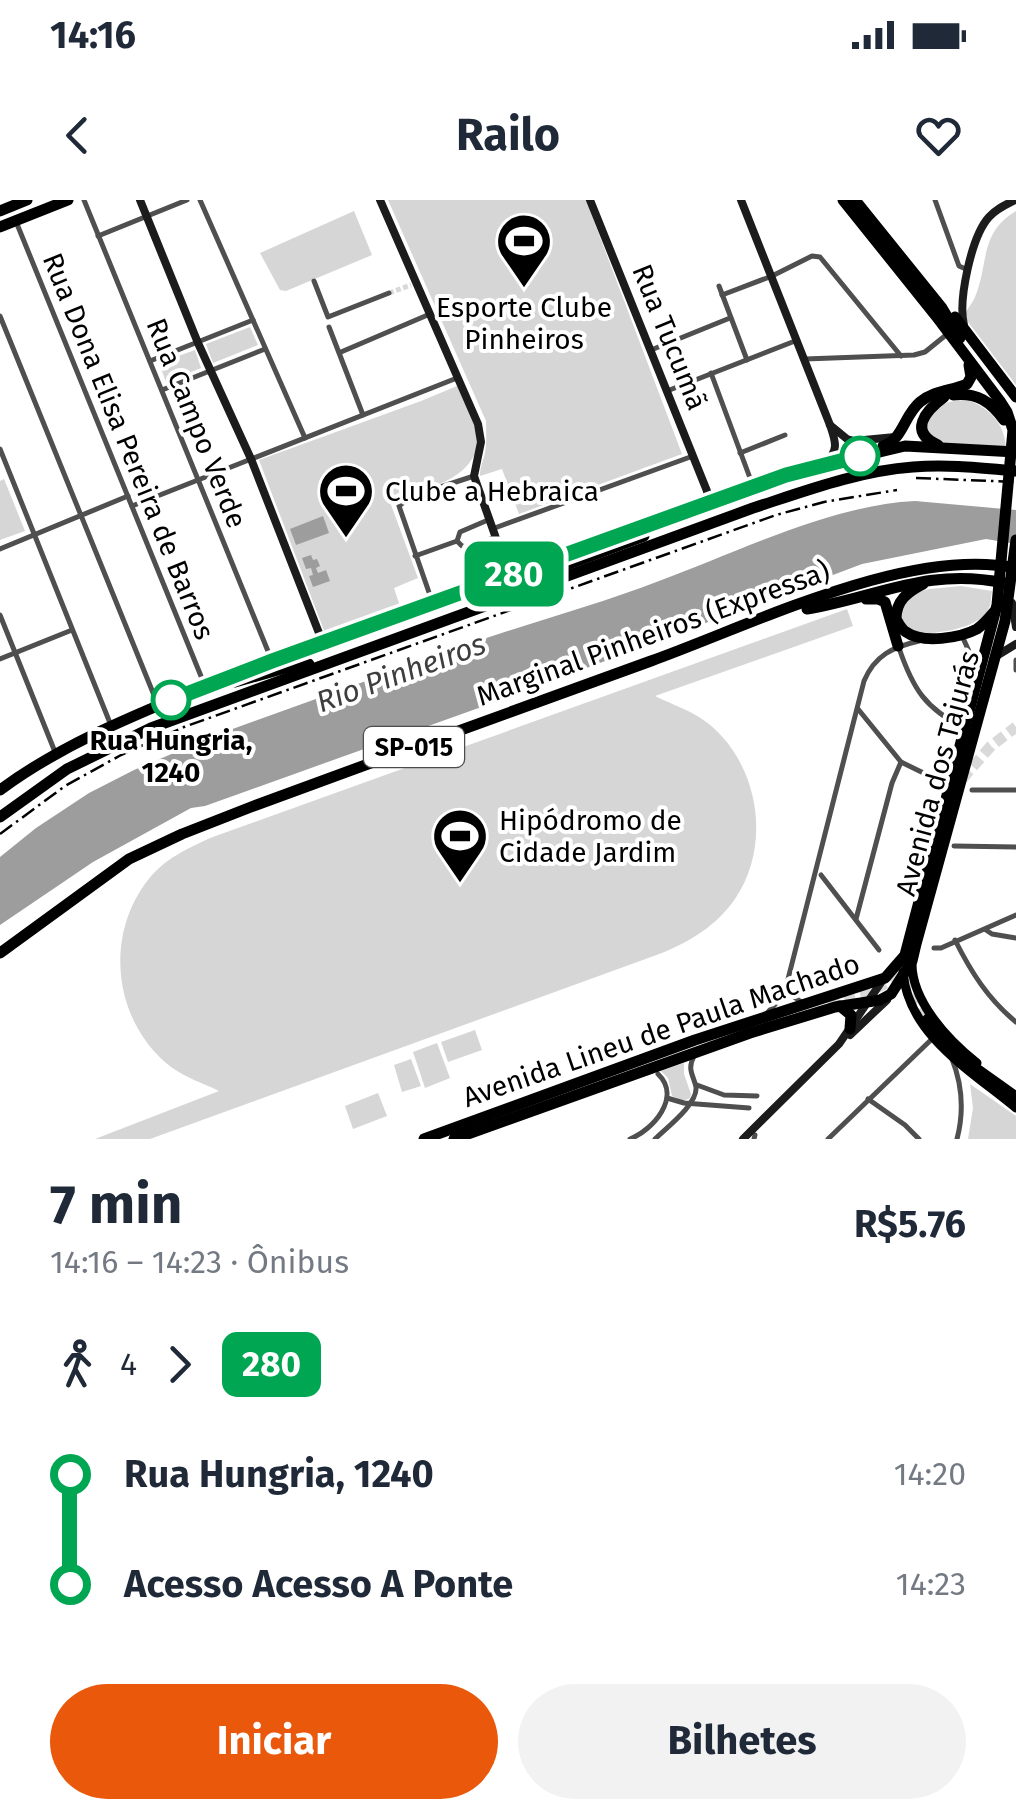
<!DOCTYPE html>
<html lang="pt">
<head>
<meta charset="utf-8">
<style>
	:root { --surface:#fff; --page:#f2f2f3; --text:#1f2937; --muted:#747a83; --accent:#ea580c }
	body { margin:0; font-family:"Fira Sans",sans-serif; background:var(--page); color:var(--text); height:100vh; display:flex; flex-direction:column; font-size:38px; white-space:nowrap }
	* { box-sizing:border-box; margin:0 }
	p { font-size:32px; color:var(--muted) }
	.icon { flex:none; width:55px; height:55px; fill:none; stroke:currentColor; stroke-width:2; stroke-linecap:round; stroke-linejoin:round }
	.map { position:relative; height:939px; overflow:hidden }
	.side { display:flex; flex-direction:column; background:var(--surface); flex:1 }
	.side>* { flex:none }
	.badge { padding:0 20px; border-radius:15px; font-size:35px; line-height:65px }
	.map>.badge { position:absolute; translate:-50% -50%; box-shadow:0 0 0 5px #fff }
	.legs { display:flex; align-items:center; gap:15px; height:110px; padding:0 50px; font-size:32px }
	.legs p { margin-inline-start:auto }
	.overview { display:flex; align-items:center; justify-content:space-between; height:170px; padding:0 50px }
	h1 { font-size:55px; font-weight:700; line-height:75px }
	.action { display:flex; gap:20px; margin-top:auto; padding:20px 50px }
	.action a { flex:1; height:115px; border-radius:60px; background:var(--accent); color:#fff; font-size:40px; font-weight:700; line-height:115px; text-align:center }
	.action a+a { background:var(--page); color:var(--text) }
	ul { padding:0 50px; list-style:none }
	li { display:flex; align-items:center; gap:35px; height:110px; font-size:38px }
	li i { display:grid; place-items:center; width:15px; height:100%; margin:0 12px; background:currentColor }
	li i::after { content:''; width:25px; height:25px; margin:-12px; border:8px solid; border-radius:50%; background:var(--surface) }
	li p { margin-inline-start:auto }
	li:first-child i { background:linear-gradient(#0000 50%,currentColor 0) }
	li:last-child i { background:linear-gradient(currentColor 50%,#0000 0) }
	.status { display:flex; justify-content:space-between; align-items:center; height:70px; padding:0 50px; background:var(--surface); direction:ltr }
	.status svg { height:28px; fill:currentColor }
	header { display:flex; justify-content:space-between; align-items:center; height:130px; padding:0 50px; background:var(--surface); font-size:45px; font-weight:700 }
	.map>svg:first-child { display:block }
	.green { fill:#d6d6d6 }
	.water { fill:#9d9d9d }
	.lines { fill:none; stroke-linecap:round; stroke-linejoin:round }
	.street-tunnel { stroke:#d9d9d9; stroke-width:5; stroke-dasharray:5 2.5; stroke-linecap:butt }
	.highway-tunnel { stroke:#d9d9d9; stroke-width:11; stroke-dasharray:11 5.5; stroke-linecap:butt }
	.street { stroke:#4f4f4f; stroke-width:5 }
	.secondary { stroke:#1c1c1c; stroke-width:8 }
	.primary { stroke:#000; stroke-width:9 }
	.highway { stroke:#000; stroke-width:11 }
	.rail { stroke:#000; stroke-width:2.5; stroke-dasharray:15 5 2.5 5; stroke-linecap:butt }
	.line-1-casing { stroke:#fff; stroke-width:22 }
	.line-1 { stroke:#00a651; stroke-width:15 }
	.stop-1-dot { fill:#fff; stroke:#00a651; stroke-width:5 }
	.labels { text-anchor:middle; stroke-width:8; stroke-linejoin:round; paint-order:stroke }
	.shield { fill:#fff; stroke:#4c4c4c; stroke-width:2.5 }
	.shield-label { font-size:25px; font-weight:bold; fill:#000 }
	.poi-label { font-size:28px; fill:#000; stroke:#fff; text-anchor:start }
	.street-label { font-size:28px; fill:#000; stroke:#fff }
	.stop-label { font-size:28px; font-weight:bold; fill:#000; stroke:#fff }
	.water-label { font-size:30px; font-style:italic; fill:#3e3e3e; stroke:#fff }
</style>
</head>
<body>
<div class="status"><b>14:16</b><svg viewBox="0 0 49 12"><path d="M0 12V9h3v3zM5 12V6h3v6zM10 12V3h3v9zM15 12V0h3v12zM26 1h20v11H26zM47 4h2v5h-2z"/></svg></div>
<header><svg class="icon" aria-label="back" viewBox="0 0 24 24"><path d="M15 5l-7 7 7 7"/></svg>Railo<svg class="icon" aria-label="heart" viewBox="0 0 24 24"><path d="M12 20l-8-8c-3-5 5-10 8-4 3-6 11-1 8 4z"/></svg></header>
<div class="map">
<svg width="1016" height="939" viewBox="0 0 1016 939">
	<rect width="100%" height="100%" fill="#fff"/>
	<!-- green -->
	<g class="green">
		<path d="M 388,0 L 586,0 L 682,254 L 519,314 L 502,269 L 480,276 C 480,266 483,262 485,253 C 487,242 486,231 486,221 Z"/>
		<path d="M 354,11 L 372,55 L 286,91 L 280,90 L 260,53 Z"/>
		<path d="M 1016,11 L 1016,185 L 965,118 C 966,107 971,107 975,97 C 989,64 979,33 1016,11 Z"/>
		<path d="M 250,127 L 258,145 L 213,163 L 206,144 Z"/>
		<path d="M 195,150 L 201,168 L 166,182 L 159,163 Z"/>
		<path d="M 457,186 C 463,200 472,216 476,231 C 486,278 422,290 390,302 L 418,378 L 394,388 L 400,406 L 325,433 L 259,260 L 421,201 Z"/>
		<path d="M 969,200 C 991,210 1004,223 1006,248 L 939,243 L 928,237 L 925,225 C 937,203 944,201 969,200 Z"/>
		<path d="M 4,279 L 25,331 L 0,340 L 0,281 Z"/>
		<path d="M 961,386 L 992,391 C 991,395 991,404 989,408 C 980,430 931,435 911,433 L 899,418 L 904,400 L 912,394 L 929,389 Z"/>
		<path d="M 847,409 L 853,426 L 655,496 C 673,505 693,511 709,524 C 759,565 772,645 735,699 C 717,725 691,741 662,753 L 150,939 L 95,939 L 219,891 C 203,883 186,878 171,867 C 112,821 103,732 152,675 C 168,657 189,648 210,638 Z"/>
		<path d="M 475,830 L 482,850 L 448,862 L 441,842 Z"/>
		<path d="M 437,843 L 450,878 L 425,888 L 413,852 Z"/>
		<path d="M 411,859 L 421,886 L 402,892 L 394,865 Z"/>
		<path d="M 684,863 L 684,874 L 691,894 L 690,898 L 683,901 L 672,896 L 668,878 L 661,871 Z"/>
		<path d="M 970,884 L 1016,916 L 1016,939 L 968,939 L 973,908 Z"/>
		<path d="M 378,893 L 387,916 L 353,929 L 345,906 Z"/>
	</g>
	<!-- water -->
	<g class="water">
		<path d="M 915,301 L 1016,310 L 1016,344 L 986,339 L 862,364 L 523,492 L 205,606 L 191,608 L 93,662 L 0,725 L 0,657 L 36,628 L 89,593 L 134,570 L 216,535 L 463,446 L 462,443 L 467,441 L 469,444 C 532,422 597,405 659,381 C 738,352 831,305 915,301 Z"/>
		<path d="M 323,316 L 329,333 L 296,345 L 290,329 Z"/>
		<path d="M 311,355 L 313,360 L 317,359 L 320,366 L 316,368 L 318,373 L 326,370 L 330,381 L 313,387 L 309,376 L 313,375 L 311,368 L 306,369 L 302,358 Z"/>
	</g>
	<g class="lines">
		<!-- street-tunnel -->
		<path class="street-tunnel" d="M 389,93 L 411,85"/>
		<!-- highway-tunnel -->
		<g class="highway-tunnel">
			<path d="M 962,579 L 991,546 L 1016,527"/>
			<path d="M 907,778 L 917,803 L 928,819"/>
			<path d="M 828,802 C 854,795 881,791 902,772"/>
		</g>
		<!-- street -->
		<g class="street">
			<path d="M 84,0 L 272,461"/>
			<path d="M 200,0 L 305,238"/>
			<path d="M 935,0 L 959,66 L 968,70"/>
			<path d="M 17,24 L 205,486"/>
			<path d="M 98,36 L 187,0"/>
			<path d="M 314,81 L 328,117 L 389,93"/>
			<path d="M 719,86 L 747,160"/>
			<path d="M 722,95 L 772,76 L 812,56 L 820,57 L 901,156"/>
			<path d="M 0,116 L 158,505"/>
			<path d="M 329,127 L 363,215"/>
			<path d="M 651,150 L 730,118"/>
			<path d="M 341,152 L 430,114"/>
			<path d="M 805,159 L 914,155 L 925,152 L 946,135"/>
			<path d="M 150,161 L 253,120"/>
			<path d="M 711,173 L 750,278 L 749,287"/>
			<path d="M 162,190 L 265,149"/>
			<path d="M 667,191 L 795,141"/>
			<path d="M 0,249 L 110,523"/>
			<path d="M 740,253 L 785,235"/>
			<path d="M 132,306 L 457,178"/>
			<path d="M 488,320 L 460,332 L 457,341 L 462,346 L 469,347 L 495,337"/>
			<path d="M 492,329 L 693,256"/>
			<path d="M 0,349 L 128,296"/>
			<path d="M 415,356 L 457,341"/>
			<path d="M 432,401 L 399,306 L 410,297 L 474,276"/>
			<path d="M 0,415 L 55,552"/>
			<path d="M 963,438 L 977,469"/>
			<path d="M 899,448 C 913,489 925,508 964,528"/>
			<path d="M 0,459 L 72,430"/>
			<path d="M 1016,460 L 1016,470"/>
			<path d="M 858,509 L 901,562 L 946,584"/>
			<path d="M 972,590 L 1016,590"/>
			<path d="M 954,646 L 1016,647"/>
			<path d="M 821,675 L 879,750"/>
			<path d="M 856,719 L 892,583 L 901,562"/>
			<path d="M 986,730 L 992,734 L 1016,738"/>
			<path d="M 955,740 C 971,772 988,799 1016,822"/>
			<path d="M 934,748 L 941,748 L 1016,715"/>
			<path d="M 788,787 L 791,795 L 803,803"/>
			<path d="M 768,812 L 780,799 L 788,779 L 864,481 C 875,455 893,447 919,441"/>
			<path d="M 952,859 C 962,884 964,912 957,939"/>
			<path d="M 697,885 L 724,895 L 757,896"/>
			<path d="M 667,898 L 684,903 L 749,908"/>
			<path d="M 868,899 L 905,925 L 919,939"/>
			<path d="M 630,939 C 653,930 682,897 658,874"/>
			<path d="M 655,939 C 666,928 698,904 696,887 C 693,874 687,870 694,856"/>
			<path d="M 754,939 L 755,935"/>
			<path d="M 828,939 L 934,837"/>
		</g>
		<!-- secondary -->
		<g class="secondary">
			<path d="M 140,0 L 198,143 L 251,259 L 319,433 L 326,442"/>
			<path d="M 380,0 L 478,224 L 481,242 L 474,276 L 509,375"/>
			<path d="M 590,0 L 707,291 L 708,304"/>
			<path d="M 741,0 L 830,225 C 835,240 840,251 825,262"/>
			<path d="M 964,125 C 958,101 971,37 989,17 C 996,9 1005,5 1015,0"/>
			<path d="M 830,225 L 847,239 L 854,241 L 895,237"/>
			<path d="M 1012,403 L 1016,427"/>
			<path d="M 998,455 L 1016,444"/>
			<path d="M 850,835 L 887,800"/>
			<path d="M 743,939 L 839,844 L 882,781"/>
		</g>
		<!-- primary -->
		<g class="primary">
			<path d="M 912,762 C 911,801 948,840 977,863"/>
			<path d="M 903,772 C 908,835 973,872 1016,908"/>
		</g>
		<!-- highway -->
		<g class="highway">
			<path d="M 855,0 L 942,108 L 960,138"/>
			<path d="M 0,11 L 27,0"/>
			<path d="M 0,27 L 68,0"/>
			<path d="M 955,117 L 1016,197"/>
			<path d="M 953,195 C 977,192 991,202 1004,220"/>
			<path d="M 938,245 C 908,232 925,211 944,197"/>
			<path d="M 883,246 C 903,240 904,215 920,202 C 935,190 951,191 967,184 L 971,177 L 969,165"/>
			<path d="M 923,384 C 907,392 896,401 896,419 C 899,424 901,429 906,432 C 923,444 960,438 977,429 C 984,424 989,418 994,412"/>
			<path d="M 517,395 L 522,385 L 531,378 L 644,336"/>
			<path d="M 866,399 L 878,399 L 885,402 L 898,446"/>
			<path d="M 807,409 C 878,397 928,367 1004,383"/>
			<path d="M 235,482 L 292,466 L 309,464"/>
			<path d="M 0,590 C 62,544 135,515 205,486 L 804,270 L 905,246 L 1016,252"/>
			<path d="M 0,617 L 67,569 L 151,528 L 753,308 C 805,291 858,271 913,267 C 947,264 982,268 1016,271"/>
			<path d="M 0,753 L 129,659 L 182,634 L 251,607 C 384,558 518,509 651,461 C 754,424 908,346 1016,368"/>
			<path d="M 840,806 L 851,815 L 850,829"/>
			<path d="M 928,819 L 957,855 L 1016,897"/>
			<path d="M 424,939 L 695,840 L 885,778 L 905,755 L 997,405 L 1013,230 L 1007,212 L 1000,201 L 936,116 L 843,0"/>
			<path d="M 454,939 L 750,833 L 835,807 L 880,800 L 891,794 L 912,761 L 916,744 L 1005,421 L 1016,340"/>
		</g>
		<!-- rail -->
		<g class="rail">
			<path d="M 916,278 L 1016,282"/>
			<path d="M 0,634 L 65,586 L 121,555 L 184,527 L 776,315 L 824,302 L 897,290"/>
		</g>
	</g>
	<g class="lines">
		<!-- line-1 casing -->
		<g class="line-1-casing">
			<path id="line-1" d="M 171,500 L 272,461 L 786,275 L 860,256"/>
		</g>
		<!-- line-1 -->
		<use href="#line-1" class="line-1"/>
	</g>
	<!-- icons -->
	<defs>
		<g id="stadium-pin" transform="scale(2.875)"><path d="M0 17L-7.5 6A9.5 9.5 0 1 1 7.5 6Z" fill="#000" stroke="#fff"/><path d="M0-5a6.5 5 0 1 0 0 10a6.5 5 0 1 0 0-10ZM-3.5-1.8h7v3.6h-7Z" fill="#fff"/></g>
	</defs>
	<g fill-rule="evenodd">
		<use href="#stadium-pin" x="524" y="41"/>
		<use href="#stadium-pin" x="346" y="291"/>
		<use href="#stadium-pin" x="460" y="636"/>
	</g>
	<!-- markers -->
	<g class="stop-1-dot">
		<circle cx="860" cy="256" r="18"/>
		<circle cx="171" cy="500" r="18"/>
	</g>
	<g class="labels">
		<!-- shield labels -->
		<rect class="shield" x="364" y="527" width="100" height="40" rx="8"/>
		<g class="shield-label">
			<text x="414" y="556">SP-015</text>
		</g>
		<!-- poi labels -->
		<g class="poi-label">
			<text x="524" y="117" text-anchor="middle">Esporte Clube<tspan x="524" dy="32">Pinheiros</tspan></text>
			<text x="385" y="301">Clube a Hebraica</text>
			<text x="499" y="630">Hipódromo de<tspan x="499" dy="32">Cidade Jardim</tspan></text>
		</g>
		<!-- street labels -->
		<g class="street-label">
			<text transform="translate(670 137) rotate(68)" y="10">Rua Tucumã</text>
			<text transform="translate(197 223) rotate(68)" y="10">Rua Campo Verde</text>
			<text transform="translate(129 246) rotate(68)" y="10">Rua Dona Elisa Pereira de Barros</text>
			<text transform="translate(653 433) rotate(-20)" y="10">Marginal Pinheiros (Expressa)</text>
			<text transform="translate(937 573) rotate(-75)" y="10">Avenida dos Tajurás</text>
			<text transform="translate(661 830) rotate(-19)" y="10">Avenida Lineu de Paula Machado</text>
		</g>
		<!-- stop labels -->
		<g class="stop-label">
			<text x="171" y="550">Rua Hungria,<tspan x="171" dy="32">1240</tspan></text>
		</g>
		<!-- water labels -->
		<g class="water-label">
			<text transform="translate(401 473) rotate(-20)" y="10">Rio Pinheiros</text>
		</g>
	</g>
</svg>
<b class="badge" style="left:514px;top:374px;background:#00a651;color:#fff">280</b>
</div>
<section class="side">
<div class="overview"><div><h1>7 min</h1><p>14:16 – 14:23 · Ônibus</p></div><b>R$5.76</b></div>
<div class="legs"><svg class="icon" aria-label="walk" viewBox="0 0 24 24"><circle cx="13" cy="4" r="2"/><path d="M13 8l-2 6 4 7M11 14l-3 7M7 12l3-4h3l4 4"/></svg>4<svg class="icon" aria-label="forward" viewBox="0 0 24 24"><path d="M9 5l7 7-7 7"/></svg><b class="badge" style="background:#00a651;color:#fff">280</b></div>
<ul>
<li><i style="color:#00a651"></i><b>Rua Hungria, 1240</b><p>14:20</p></li>
<li><i style="color:#00a651"></i><b>Acesso Acesso A Ponte</b><p>14:23</p></li>
</ul>
<div class="action"><a>Iniciar</a><a>Bilhetes</a></div>
</section>
</body>
</html>
